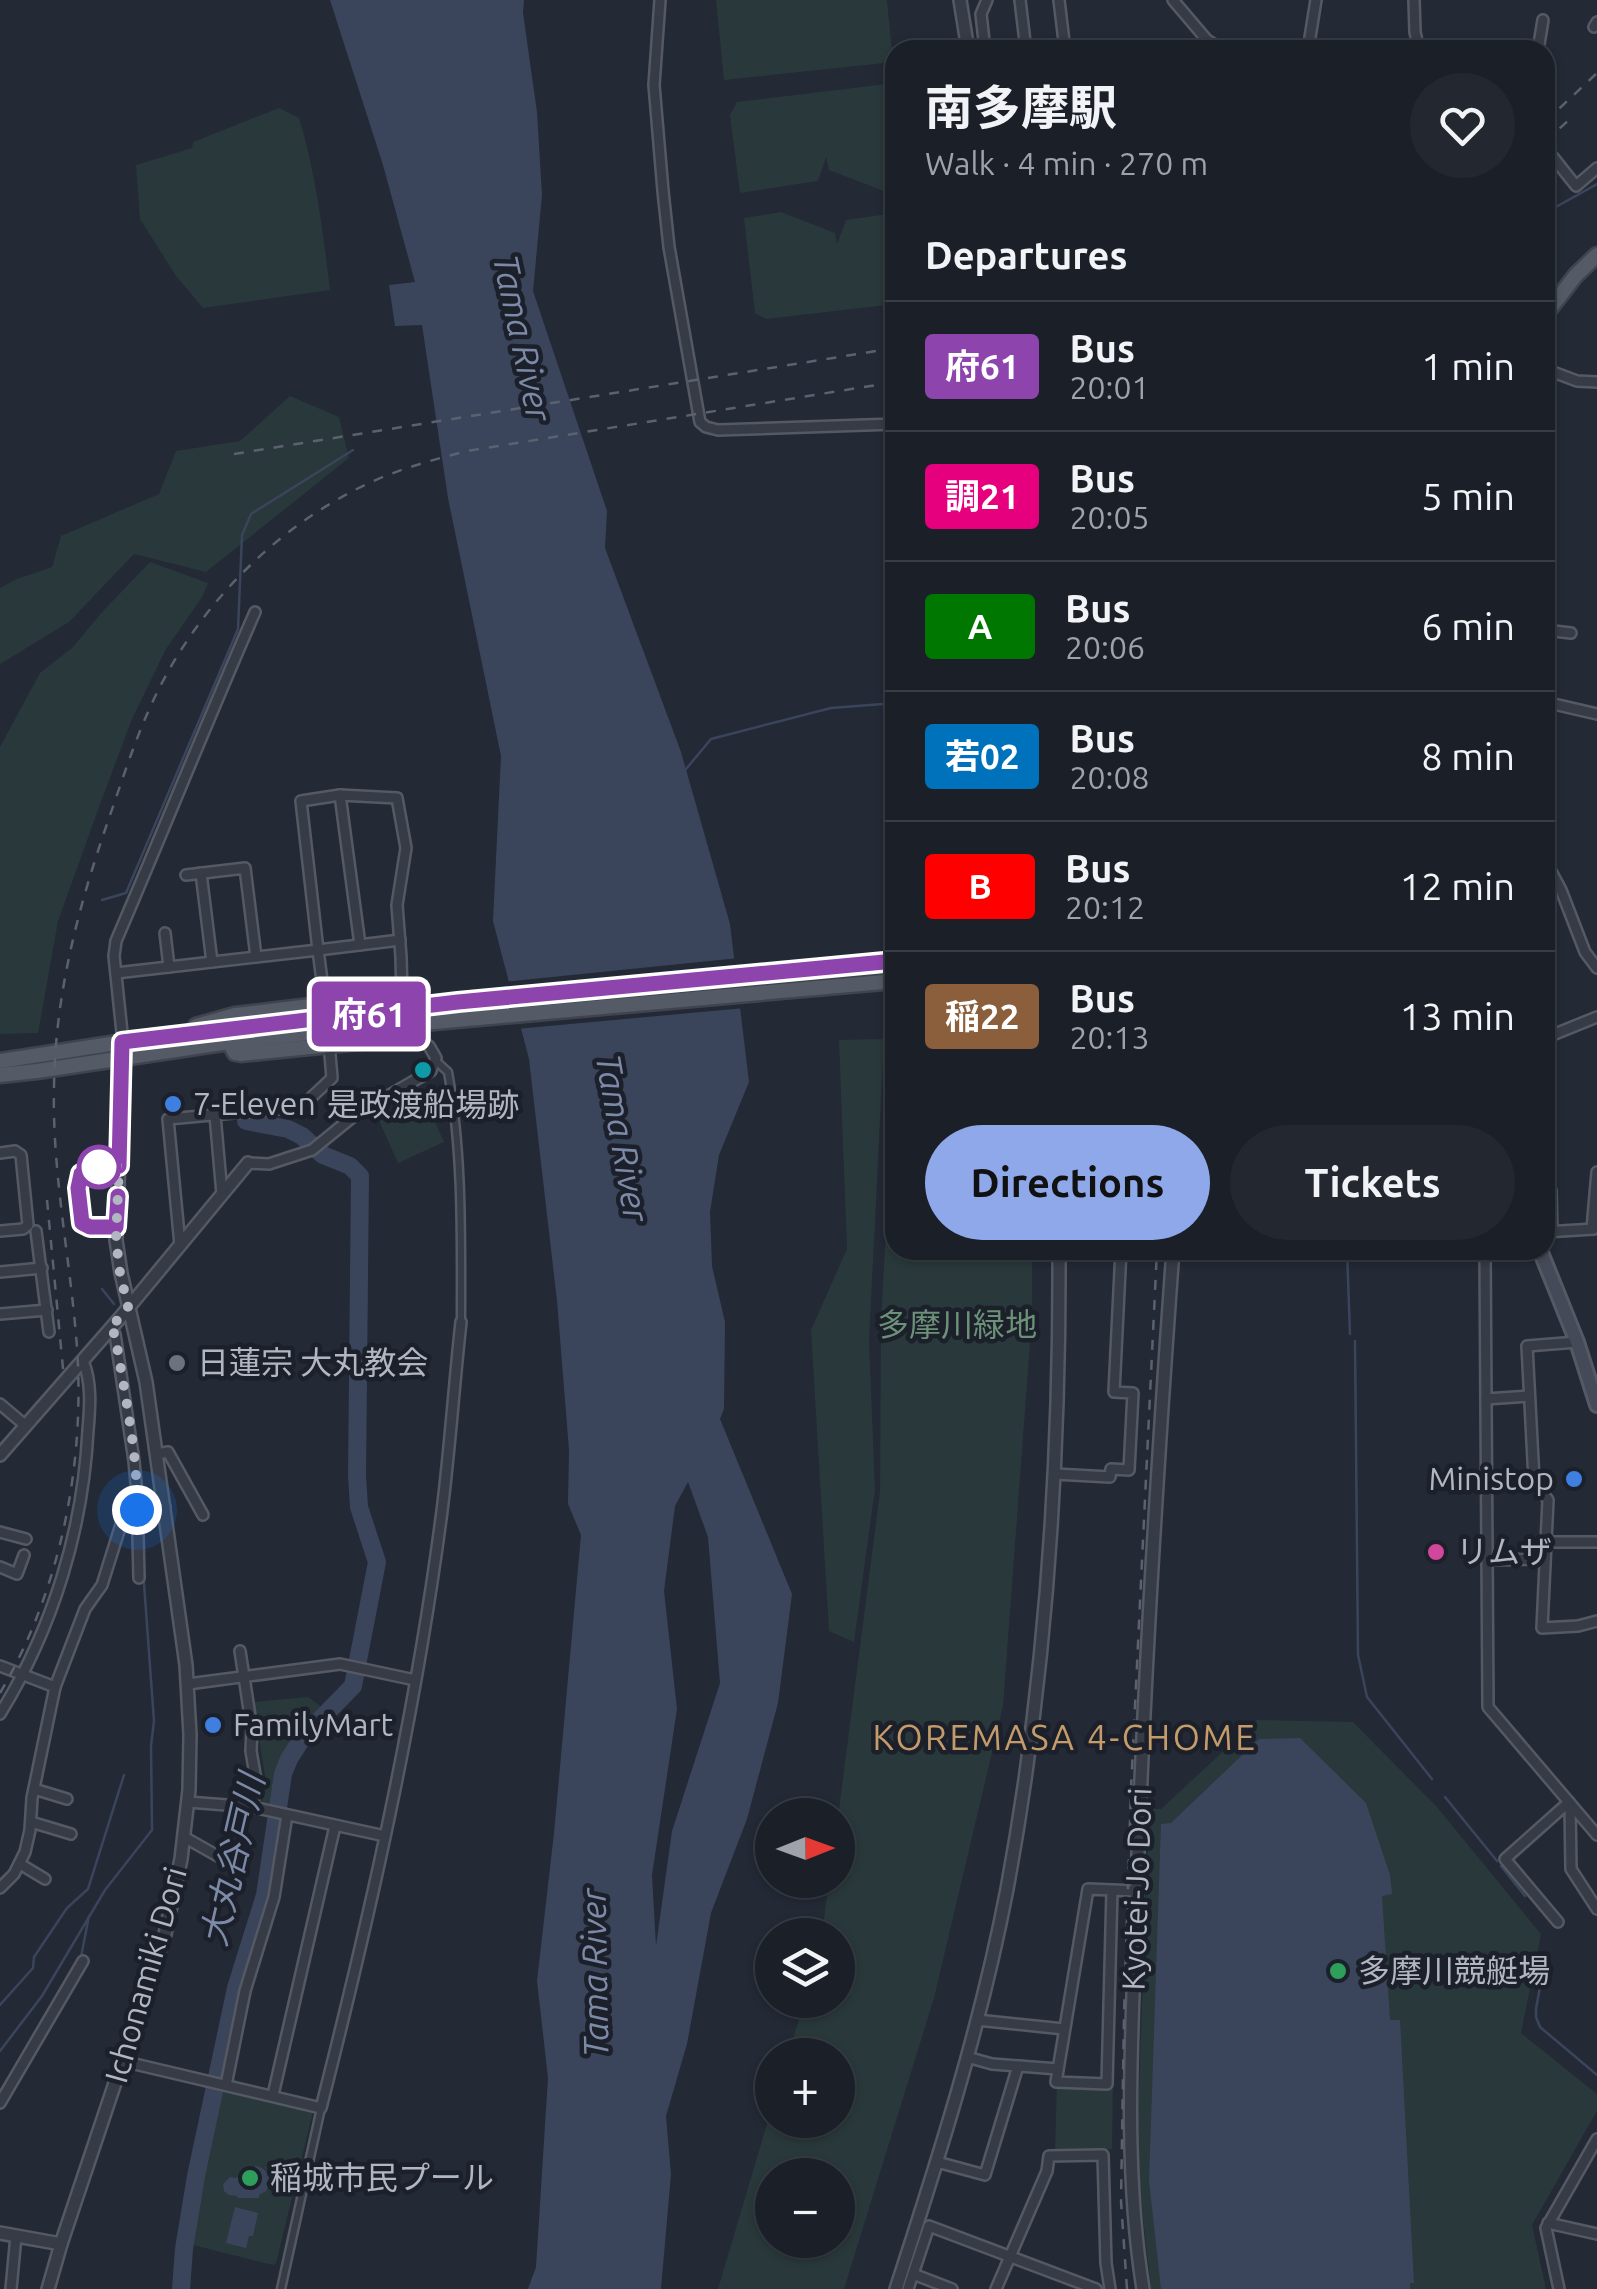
<!DOCTYPE html>
<html lang="en">
<head>
<meta charset="utf-8">
<style>
	:root { --surface:#1a1f28; --page:#232730; --text:#f1f3f6; --muted:#9fa2a8; --line:#383d45; --accent:#8fa8e9 }
	body { margin:0; font-family:Ubuntu,"Noto Sans JP",sans-serif; background:var(--page); color:var(--text); height:100vh; display:flex; flex-direction:column; font-size:38px; white-space:nowrap }
	* { box-sizing:border-box; margin:0 }
	p { font-size:32px; color:var(--muted) }
	.icon { flex:none; width:55px; height:55px; fill:none; stroke:currentColor; stroke-width:2; stroke-linecap:round; stroke-linejoin:round }
	.map { position:relative; flex:1; overflow:hidden }
	.side { position:absolute; left:885px; top:40px; width:670px; height:1220px; display:flex; flex-direction:column; background:var(--surface); border-radius:30px; box-shadow:0 2px 8px #0004,0 0 0 2px var(--line) }
	.side>* { flex:none }
	.badge { padding:0 20px; border-radius:8px; font-size:35px; line-height:65px }
	.needle { width:65px; rotate:89deg }
	.buttons { position:absolute; left:755px; top:1798px; display:grid; gap:20px }
	.buttons a { display:grid; place-items:center; width:100px; height:100px; border-radius:50%; background:var(--surface); box-shadow:0 2px 8px #0004,0 0 0 2px var(--line); font-size:50px }
	.you { position:absolute; width:50px; height:50px; margin:-25px; border:8px solid #fff; border-radius:50%; background:#1a73e8; box-shadow:0 0 0 15px #1a73e833 }
	.map>.badge { position:absolute; translate:-50% -50%; box-shadow:0 0 0 5px #fff }
	h2 { padding:0 40px; font-size:38px; line-height:90px }
	.round { display:grid; place-items:center; flex:none; width:105px; height:105px; border-radius:52px; background:var(--page) }
	.head { display:flex; align-items:center; justify-content:space-between; height:170px; padding:0 40px }
	h1 { font-size:48px; font-weight:700; line-height:75px }
	.primary-button { display:flex; gap:20px; margin-top:auto; padding:20px 40px }
	.primary-button a { flex:1; height:115px; border-radius:60px; background:var(--accent); color:#111; font-size:40px; font-weight:700; line-height:115px; text-align:center }
	.primary-button a+a { background:var(--page); color:var(--text) }
	ul { padding:0; list-style:none }
	li { display:flex; align-items:center; gap:30px; height:130px; padding:0 40px; border-top:2px solid var(--line) }
	li div { flex:1 }
	li b { display:block; font-size:38px }
	li em { font-style:normal }
	li .badge { min-width:110px; font-weight:700; text-align:center }
	.map>svg:first-child { display:block }
	.green { fill:#29383a; fill-rule:evenodd }
	.water { fill:#3a455c; fill-rule:evenodd }
	.pier { fill:#232935 }
	.lines { fill:none; stroke-linecap:round; stroke-linejoin:round }
	.stream { stroke:#3a455c; stroke-width:2.5 }
	.river { stroke:#3a455c; stroke-width:18 }
	.pedestrian-casing { stroke:#545963; stroke-width:11 }
	.minor-casing { stroke:#545963; stroke-width:14 }
	.tertiary-casing { stroke:#545963; stroke-width:16 }
	.secondary-casing { stroke:#545963; stroke-width:18 }
	.primary-casing { stroke:#40444f; stroke-width:19 }
	.pedestrian { stroke:#363b46; stroke-width:6 }
	.minor { stroke:#363b46; stroke-width:9 }
	.tertiary { stroke:#363b46; stroke-width:11 }
	.secondary { stroke:#454a58; stroke-width:12 }
	.primary { stroke:#545a66; stroke-width:14 }
	.rail { stroke:#5b616e; stroke-width:2.5; stroke-dasharray:10 10; stroke-linecap:butt }
	.primary-bridge-casing { stroke:#40444f; stroke-width:19; stroke-linecap:butt }
	.primary-bridge { stroke:#545a66; stroke-width:14 }
	.line-casing { stroke:#fff; stroke-width:22 }
	.line { stroke:#8e44ad; stroke-width:15 }
	.walk { stroke:#b1b6c2; stroke-width:10; stroke-dasharray:0 18 }
	.culture-dot { fill:#0f9aa8; stroke:#1c202a; stroke-width:4 }
	.shop-dot { fill:#3f7fe0; stroke:#1c202a; stroke-width:4 }
	.stop-dot { fill:#fff; stroke:#8e44ad; stroke-width:5 }
	.worship-dot { fill:#6b7280; stroke:#1c202a; stroke-width:4 }
	.hotel-dot { fill:#d1479c; stroke:#1c202a; stroke-width:4 }
	.leisure-dot { fill:#2e9e5b; stroke:#1c202a; stroke-width:4 }
	.labels { text-anchor:middle; stroke-width:9; stroke-linejoin:round; paint-order:stroke }
	.poi-label { font-size:32px; fill:#b1b6c2; stroke:#1c202a; text-anchor:start }
	.park-label { font-size:32px; fill:#6c9078; stroke:#1c202a }
	.street-label { font-size:32px; fill:#b1b6c2; stroke:#1c202a }
	.water-label { font-size:35px; font-style:italic; fill:#7c8aa7; stroke:#1c202a }
	.neighbourhood-label { font-size:35px; letter-spacing:2.5px; fill:#c49b6a; stroke:#1c202a }
</style>
</head>
<body>
<div class="map">
<svg width="1597" height="2289" viewBox="0 0 1597 2289">
	<rect width="100%" height="100%" fill="#232935"/>
	<!-- green -->
	<g class="green">
		<path d="M 716,0 L 887,0 L 893,62 L 724,80 Z"/>
		<path d="M 895,83 L 895,189 L 884,191 L 829,170 L 826,157 L 818,181 L 740,193 L 730,115 L 737,102 Z"/>
		<path d="M 279,108 L 299,118 C 316,174 323,232 330,290 L 203,308 L 176,276 L 140,219 L 136,165 L 192,148 L 193,142 Z"/>
		<path d="M 781,212 L 835,233 L 837,244 L 846,220 L 895,213 L 895,304 L 766,319 L 755,313 L 744,218 Z"/>
		<path d="M 290,396 L 339,417 L 349,458 L 206,572 L 134,554 L 69,622 L 0,664 L 0,588 L 17,579 L 52,567 L 61,536 L 159,494 L 176,451 L 240,441 Z"/>
		<path d="M 150,562 L 208,583 L 202,597 L 166,649 L 132,719 L 102,799 L 58,921 L 38,1033 L 0,1034 L 0,747 L 40,673 L 72,648 L 103,611 Z"/>
		<path d="M 884,1039 L 869,1341 L 875,1489 L 854,1642 L 829,1631 L 811,1330 L 847,1249 L 839,1040 Z"/>
		<path d="M 895,1061 L 895,1250 L 1032,1250 L 1032,1316 L 1003,1706 L 934,1998 L 844,2289 L 718,2289 L 772,2107 L 772,2120 L 838,2120 L 838,2055 L 788,2055 L 805,2000 L 838,2000 L 838,1935 L 822,1935 L 829,1880 L 838,1880 L 838,1817 L 880,1492 L 881,1322 ZM 772,2175 L 838,2175 L 838,2240 L 772,2240 Z"/>
		<path d="M 423,1095 L 444,1142 L 398,1163 L 377,1116 Z"/>
		<path d="M 308,1697 L 326,1710 C 292,1739 282,1763 275,1806 L 261,1805 L 265,1776 L 253,1702 Z"/>
		<path d="M 1257,1720 L 1353,1722 L 1437,1807 L 1541,1934 L 1521,2033 L 1597,2094 L 1597,2111 L 1532,2225 L 1546,2289 L 1151,2289 L 1139,2180 L 1137,2147 L 1149,1809 L 1161,1809 Z"/>
		<path d="M 1057,2081 L 1113,2081 L 1112,2149 L 1055,2151 Z"/>
		<path d="M 220,2091 L 311,2109 L 313,2112 L 276,2263 L 273,2265 L 189,2244 Z"/>
	</g>
	<!-- water -->
	<g class="water">
		<path d="M 330,0 L 524,0 L 523,13 L 537,112 L 542,195 L 533,291 L 607,511 L 605,548 L 681,752 L 730,924 L 749,1082 L 719,1155 L 710,1212 L 712,1266 L 725,1322 L 724,1409 L 720,1419 L 792,1594 L 778,1703 L 747,1819 L 711,1913 L 687,2044 L 666,2116 L 671,2174 L 661,2289 L 528,2289 L 536,2267 L 548,2078 L 537,1981 L 554,1833 L 581,1535 L 568,1504 L 569,1450 L 557,1301 L 529,1059 L 493,921 L 501,756 L 448,498 L 422,325 L 395,326 L 389,285 L 415,282 L 383,165 ZM 688,1482 L 708,1537 L 720,1683 L 672,1831 L 656,1946 L 652,1875 L 677,1709 L 664,1591 L 675,1506 Z"/>
		<path d="M 1300,1738 L 1366,1803 L 1390,1875 L 1392,1894 L 1382,1896 L 1390,2020 L 1400,2020 L 1414,2283 L 1410,2283 L 1410,2289 L 1161,2289 L 1149,2181 L 1161,1824 L 1171,1823 L 1259,1739 Z"/>
		<path d="M 256,2166 C 270,2169 272,2181 266,2191 L 259,2195 L 259,2198 L 238,2198 L 237,2196 L 229,2195 L 224,2191 L 223,2184 L 230,2177 L 236,2178 Z"/>
		<path d="M 235,2207 L 258,2213 L 253,2236 L 249,2236 L 246,2248 L 226,2243 Z"/>
	</g>
	<!-- pier -->
	<g class="pier">
		<path d="M 739,958 L 742,982 L 509,1003 L 504,982 Z"/>
		<path d="M 742,987 L 745,1008 L 516,1029 L 511,1009 Z"/>
	</g>
	<g class="lines">
		<!-- stream -->
		<g class="stream">
			<path d="M 1545,213 L 1597,184"/>
			<path d="M 686,769 L 711,739 L 831,708 L 883,704 L 895,700"/>
			<path d="M 102,900 L 126,893 L 238,629 L 242,535 L 251,514 L 353,450"/>
			<path d="M 1347,1250 L 1350,1334"/>
			<path d="M 102,1289 L 114,1304"/>
			<path d="M 1355,1341 L 1358,1655 L 1367,1697 L 1432,1779"/>
			<path d="M 1445,1797 L 1497,1861"/>
			<path d="M 1501,1866 L 1525,1896"/>
			<path d="M 1546,1953 L 1536,2009 L 1536,2017 L 1540,2027 L 1597,2075"/>
			<path d="M 81,1957 L 89,1916"/>
			<path d="M 0,2005 L 33,1968 L 34,1957 L 67,1908 L 88,1889 L 124,1775"/>
			<path d="M 0,2051 L 42,1996 L 105,1890 L 152,1830 L 151,1746 L 154,1721 L 143,1570 L 143,1501 L 122,1347"/>
			<path d="M 0,2092 L 71,1972"/>
		</g>
		<!-- river -->
		<path class="river" d="M 181,2289 L 184,2249 L 196,2176 L 236,1988 L 265,1895 L 283,1774 L 289,1759 L 303,1737 L 353,1686 L 377,1562 L 359,1507 L 357,1476 L 360,1176 L 350,1166 L 323,1155 L 302,1136 L 288,1129 L 246,1121"/>
		<!-- pedestrian casing -->
		<g class="pedestrian-casing">
			<g id="pedestrian">
				<path d="M 436,1061 L 448,1072 C 463,1154 461,1239 461,1322"/>
				<path d="M 281,2289 L 321,2108"/>
			</g>
		</g>
		<!-- minor casing -->
		<g class="minor-casing">
			<g id="minor">
				<path d="M 660,0 L 654,85 L 663,191 L 669,247 L 700,422 L 706,427 L 718,430 L 895,424"/>
				<path d="M 1020,0 L 1026,50"/>
				<path d="M 1059,0 L 1065,50"/>
				<path d="M 1173,0 L 1207,40 L 1223,50"/>
				<path d="M 1414,0 L 1415,32 L 1419,50"/>
				<path d="M 1594,27 L 1597,22"/>
				<path d="M 985,50 L 981,14 L 987,0"/>
				<path d="M 1308,50 L 1316,0"/>
				<path d="M 1538,50 L 1543,20"/>
				<path d="M 1545,160 L 1549,156 L 1553,157 L 1576,186 L 1597,168"/>
				<path d="M 1545,369 L 1577,381 L 1597,382"/>
				<path d="M 1545,630 L 1571,633"/>
				<path d="M 1545,702 L 1597,714"/>
				<path d="M 340,795 L 360,945"/>
				<path d="M 1545,860 L 1561,890 L 1585,952 L 1597,968"/>
				<path d="M 201,873 L 212,962"/>
				<path d="M 186,875 L 245,868 L 256,957"/>
				<path d="M 165,933 L 169,967"/>
				<path d="M 116,973 L 318,950 L 301,801 L 340,795 L 397,798 L 406,848 L 397,905 L 401,957 L 402,995"/>
				<path d="M 325,1004 L 318,950 L 400,940"/>
				<path d="M 123,1042 L 114,956 L 116,941 C 163,832 207,721 255,612"/>
				<path d="M 1545,1076 L 1550,1036 L 1597,1017"/>
				<path d="M 215,1115 L 222,1194"/>
				<path d="M 0,1153 L 15,1151 L 21,1155 L 28,1225 L 23,1229 L 0,1231"/>
				<path d="M 248,1163 L 269,1164 L 312,1150 L 355,1115 L 431,1071 L 436,1058 L 429,1046 L 408,1035"/>
				<path d="M 1545,1187 L 1551,1191 L 1552,1231"/>
				<path d="M 1592,1229 L 1597,1172"/>
				<path d="M 36,1231 L 49,1332"/>
				<path d="M 1545,1232 L 1594,1229"/>
				<path d="M 180,1245 L 168,1119 L 301,1107 L 332,1078 L 329,1043"/>
				<path d="M 1485,1250 L 1488,1707 L 1597,1835"/>
				<path d="M 0,1272 L 42,1268"/>
				<path d="M 0,1314 L 47,1310"/>
				<path d="M 109,1330 L 115,1334 L 134,1461 L 137,1495 L 139,1578"/>
				<path d="M 1577,1342 L 1527,1346 L 1534,1480 L 1548,1500 L 1542,1628 L 1578,1626 L 1597,1621"/>
				<path d="M 1486,1399 L 1529,1396"/>
				<path d="M 0,1404 L 26,1426"/>
				<path d="M 157,1454 L 168,1452 L 203,1515"/>
				<path d="M 1055,1474 L 1110,1477 L 1111,1469 L 1129,1470 L 1133,1393 L 1114,1392 L 1121,1250"/>
				<path d="M 0,1532 L 26,1539"/>
				<path d="M 1546,1542 L 1597,1542"/>
				<path d="M 1487,1560 L 1545,1559"/>
				<path d="M 0,1567 L 17,1574 L 24,1555"/>
				<path d="M 240,1651 L 252,1729 L 251,1751 L 257,1786 L 252,1807"/>
				<path d="M 0,1666 L 55,1687"/>
				<path d="M 188,1684 L 340,1664 L 415,1680"/>
				<path d="M 0,1714 C 53,1628 83,1530 88,1430 C 90,1408 92,1382 83,1361"/>
				<path d="M 34,1789 L 67,1799"/>
				<path d="M 188,1802 L 252,1807 L 385,1836"/>
				<path d="M 1570,1805 L 1571,1869 L 1597,1909"/>
				<path d="M 31,1822 L 71,1834"/>
				<path d="M 184,1837 L 237,1867"/>
				<path d="M 20,1864 L 45,1879"/>
				<path d="M 0,1888 L 14,1874 L 25,1852 L 30,1830 L 32,1798 L 55,1687 L 85,1609 L 102,1585 L 124,1515 L 165,1507"/>
				<path d="M 1112,1890 L 1107,2084 L 1056,2082 L 1088,1889 L 1137,1891"/>
				<path d="M 1558,1922 L 1505,1859 L 1569,1802"/>
				<path d="M 977,2020 L 1064,2029"/>
				<path d="M 967,2057 L 992,2064 L 1058,2069"/>
				<path d="M 122,2061 L 321,2108 C 371,1911 416,1712 442,1511 C 450,1448 454,1385 461,1322"/>
				<path d="M 226,2085 L 245,1991 L 274,1897 L 287,1815"/>
				<path d="M 273,2095 L 335,1826"/>
				<path d="M 0,2103 L 83,1961"/>
				<path d="M 937,2162 L 985,2175 L 1018,2066"/>
				<path d="M 1548,2223 L 1597,2234"/>
				<path d="M 913,2274 L 952,2289"/>
				<path d="M 11,2289 L 16,2236"/>
				<path d="M 908,2289 L 929,2226 L 1096,2289"/>
				<path d="M 996,2289 L 1047,2171 L 1049,2156 L 1103,2155 L 1106,2263 L 1110,2289"/>
				<path d="M 1559,2289 L 1546,2228 L 1597,2139"/>
			</g>
		</g>
		<!-- tertiary casing -->
		<g class="tertiary-casing">
			<g id="tertiary">
				<path d="M 960,0 L 968,50"/>
				<path d="M 0,1455 L 119,1319 L 248,1163"/>
				<path d="M 0,2233 L 61,2244"/>
				<path d="M 48,2289 L 61,2244 L 165,1934 L 181,1859 L 189,1790 L 190,1735 L 186,1665 L 146,1382 L 121,1273 L 116,1240 L 123,1051"/>
				<path d="M 896,2289 C 939,2157 981,2025 1007,1889 C 1046,1679 1060,1464 1059,1250"/>
				<path d="M 1143,2289 C 1123,2163 1132,2036 1136,1910 C 1143,1690 1157,1470 1173,1250"/>
			</g>
		</g>
		<!-- secondary casing -->
		<g class="secondary-casing">
			<path id="secondary" d="M 1540,1250 L 1577,1342 L 1597,1405"/>
		</g>
		<!-- primary casing -->
		<g class="primary-casing">
			<g id="primary">
				<path d="M 1545,315 L 1576,275 L 1597,255"/>
				<path d="M 432,1005 L 895,961"/>
				<path d="M 434,1022 L 895,981"/>
				<path d="M 196,1026 L 235,1015 L 401,995"/>
				<path d="M 229,1042 L 235,1053 L 241,1054 L 409,1037"/>
				<path d="M 0,1061 L 162,1036 L 378,1013"/>
				<path d="M 0,1075 L 37,1071 L 229,1042 L 379,1025"/>
			</g>
		</g>
		<!-- pedestrian -->
		<use href="#pedestrian" class="pedestrian"/>
		<!-- minor -->
		<use href="#minor" class="minor"/>
		<!-- tertiary -->
		<use href="#tertiary" class="tertiary"/>
		<!-- secondary -->
		<use href="#secondary" class="secondary"/>
		<!-- primary -->
		<use href="#primary" class="primary"/>
		<!-- rail -->
		<g class="rail">
			<path d="M 1545,122 L 1597,73"/>
			<path d="M 1545,142 L 1572,117"/>
			<path d="M 234,454 L 895,348"/>
			<path d="M 47,1200 L 64,1379"/>
			<path d="M 0,1693 C 62,1588 87,1457 76,1335 C 69,1253 52,1170 54,1087 C 55,995 78,908 108,821 C 122,781 135,739 153,701 C 194,613 266,536 353,491 C 388,472 428,461 467,451 L 895,382"/>
			<path d="M 1127,2289 L 1121,2201 L 1124,2016 L 1131,1789 L 1157,1250"/>
		</g>
		<!-- primary-bridge casing -->
		<g class="primary-bridge-casing">
			<g id="primary-bridge">
				<path d="M 378,1013 L 432,1005"/>
				<path d="M 379,1025 L 434,1022"/>
			</g>
		</g>
		<!-- primary-bridge -->
		<use href="#primary-bridge" class="primary-bridge"/>
	</g>
	<g class="lines">
		<!-- line casing -->
		<g class="line-casing">
			<path id="line" d="M 118,1196 L 116,1227 L 90,1227 L 82,1223 L 78,1188 L 81,1174 L 91,1168 L 119,1166 L 122,1042 L 458,1002 L 895,961"/>
		</g>
		<!-- line -->
		<use href="#line" class="line"/>
		<!-- walk -->
		<path class="walk" d="M 99,1167 L 119,1166 L 116,1240 L 120,1273 L 128,1307 L 109,1330 L 115,1334 C 124,1392 138,1452 137,1510"/>
	</g>
	<!-- markers -->
	<circle class="culture-dot" cx="423" cy="1070" r="10"/>
	<g class="shop-dot">
		<circle cx="173" cy="1104" r="10"/>
		<circle cx="1574" cy="1479" r="10"/>
		<circle cx="213" cy="1725" r="10"/>
	</g>
	<circle class="stop-dot" cx="99" cy="1167" r="20"/>
	<circle class="worship-dot" cx="177" cy="1363" r="10"/>
	<circle class="hotel-dot" cx="1436" cy="1552" r="10"/>
	<g class="leisure-dot">
		<circle cx="1338" cy="1971" r="10"/>
		<circle cx="250" cy="2178" r="10"/>
	</g>
	<g class="labels">
		<!-- poi labels -->
		<g class="poi-label">
			<text x="193" y="1115">7-Eleven</text>
			<text x="423" y="1116" text-anchor="middle">是政渡船場跡</text>
			<text x="197" y="1374">日蓮宗 大丸教会</text>
			<text x="1554" y="1490" text-anchor="end">Ministop</text>
			<text x="1456" y="1563">リムザ</text>
			<text x="233" y="1736">FamilyMart</text>
			<text x="1358" y="1982">多摩川競艇場</text>
			<text x="270" y="2189">稲城市民プール</text>
		</g>
		<!-- park labels -->
		<g class="park-label">
			<text x="957" y="1336">多摩川緑地</text>
		</g>
		<!-- street labels -->
		<g class="street-label">
			<text transform="translate(1137 1889) rotate(-88)" y="11">Kyotei-Jo Dori</text>
			<text transform="translate(146 1975) rotate(-74)" y="11">Ichonamiki Dori</text>
		</g>
		<!-- water labels -->
		<g class="water-label">
			<text transform="translate(522 338) rotate(78)" y="12">Tama River</text>
			<text transform="translate(622 1138) rotate(80)" y="12">Tama River</text>
			<text transform="translate(233 1860) rotate(-77)" y="12">大丸谷戸川</text>
			<text transform="translate(595 1973) rotate(-91)" y="12">Tama River</text>
		</g>
		<!-- neighbourhood labels -->
		<g class="neighbourhood-label">
			<text x="1065" y="1750">KOREMASA 4-CHOME</text>
		</g>
	</g>
</svg>
<div class="buttons">
<a><svg class="needle" viewBox="-14 -14 28 28"><path d="M0-13l5 13h-10z" fill="#e53935"/><path d="M0 13l5-13h-10z" fill="#9fa2a8"/></svg></a>
<a><svg class="icon" aria-label="layers" viewBox="0 0 24 24"><path d="M12 4l9 5-9 5-9-5zM3 14l9 5 9-5"/></svg></a>
<a>+</a>
<a>−</a>
</div>
<div class="you" style="left:137px;top:1510px"></div>
<b class="badge" style="left:369px;top:1014px;background:#8e44ad;color:#fff">府61</b>
<section class="side">
<div class="head"><div><h1>南多摩駅</h1><p>Walk · 4 min · 270 m</p></div><a class="round"><svg class="icon" aria-label="heart" viewBox="0 0 24 24"><path d="M12 20l-8-8c-3-5 5-10 8-4 3-6 11-1 8 4z"/></svg></a></div>
<h2>Departures</h2>
<ul>
<li><span class="badge" style="background:#8e44ad;color:#fff">府61</span><div><b>Bus</b><p>20:01</p></div><em>1 min</em></li>
<li><span class="badge" style="background:#e6007e;color:#fff">調21</span><div><b>Bus</b><p>20:05</p></div><em>5 min</em></li>
<li><span class="badge" style="background:#070;color:#fff">A</span><div><b>Bus</b><p>20:06</p></div><em>6 min</em></li>
<li><span class="badge" style="background:#0072bc;color:#fff">若02</span><div><b>Bus</b><p>20:08</p></div><em>8 min</em></li>
<li><span class="badge" style="background:#f00;color:#fff">B</span><div><b>Bus</b><p>20:12</p></div><em>12 min</em></li>
<li><span class="badge" style="background:#8b5e3c;color:#fff">稲22</span><div><b>Bus</b><p>20:13</p></div><em>13 min</em></li>
</ul>
<div class="primary-button"><a>Directions</a><a>Tickets</a></div>
</section>
</div>
</body>
</html>
